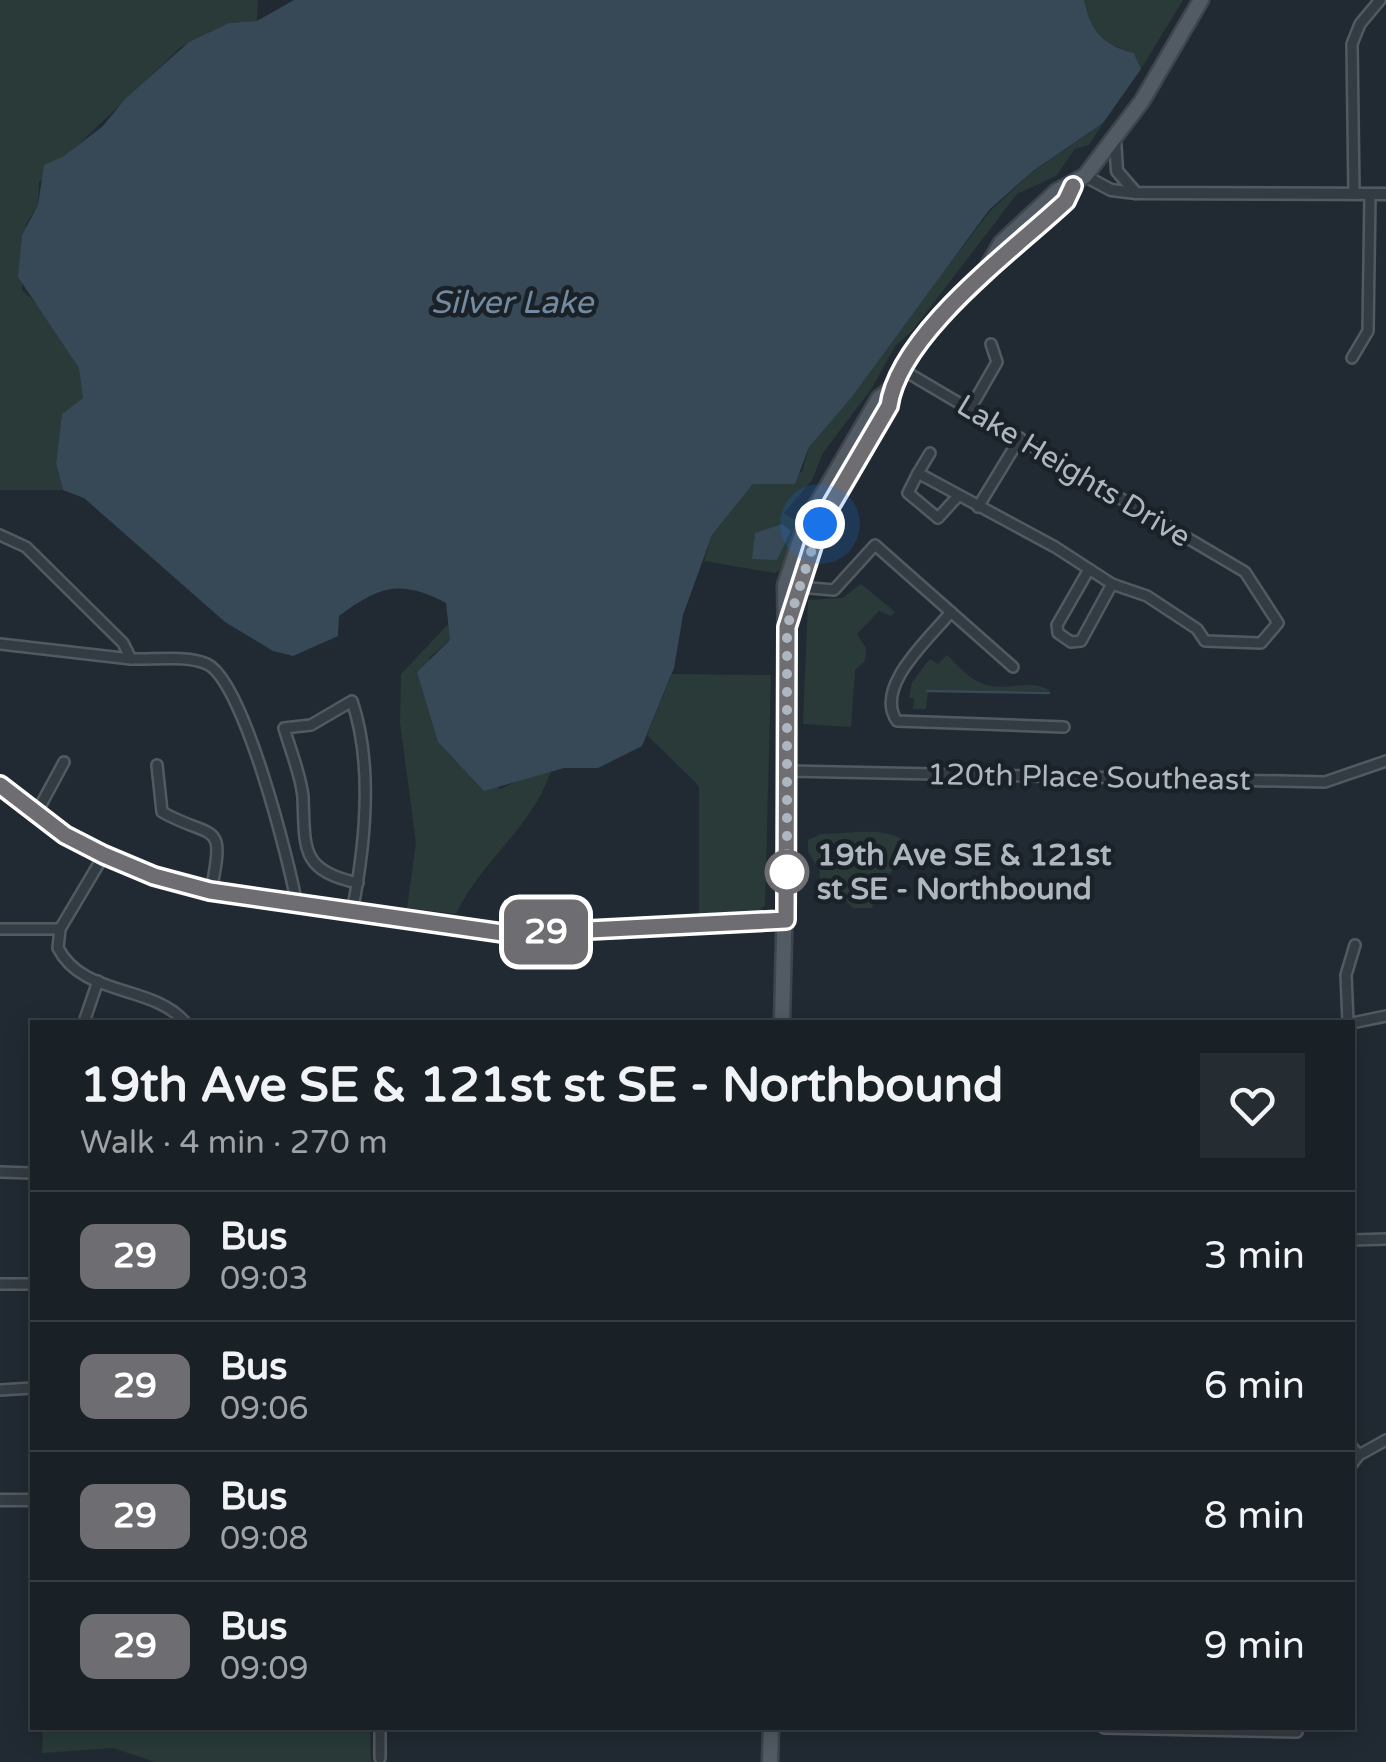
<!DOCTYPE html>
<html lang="en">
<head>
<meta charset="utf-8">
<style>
	:root { --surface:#192026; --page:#262d32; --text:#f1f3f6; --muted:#9fa3a7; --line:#373e43 }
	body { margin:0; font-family:"Varela Round",sans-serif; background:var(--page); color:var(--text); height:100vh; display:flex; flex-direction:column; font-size:38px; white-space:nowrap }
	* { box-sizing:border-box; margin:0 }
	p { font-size:32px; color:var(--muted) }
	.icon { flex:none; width:55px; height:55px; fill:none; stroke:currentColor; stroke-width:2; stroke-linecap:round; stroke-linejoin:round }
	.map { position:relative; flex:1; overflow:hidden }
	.drawer { position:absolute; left:30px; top:1020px; width:1325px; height:710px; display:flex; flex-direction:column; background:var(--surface); border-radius:0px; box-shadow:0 5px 25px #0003,0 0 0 2px var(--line) }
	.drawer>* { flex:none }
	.badge { padding:0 20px; border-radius:15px; font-size:35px; line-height:65px }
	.you { position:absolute; width:50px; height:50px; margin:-25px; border:8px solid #fff; border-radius:50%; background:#1a73e8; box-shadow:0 0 0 15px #1a73e833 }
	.map>.badge { position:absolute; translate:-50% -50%; box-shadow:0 0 0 5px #fff }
	.round { display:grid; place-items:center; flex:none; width:105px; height:105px; border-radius:0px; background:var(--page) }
	.headline { display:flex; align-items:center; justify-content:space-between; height:170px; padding:0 50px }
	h1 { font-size:48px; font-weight:700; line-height:75px }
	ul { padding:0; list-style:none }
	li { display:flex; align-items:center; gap:30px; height:130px; padding:0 50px; border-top:2px solid var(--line) }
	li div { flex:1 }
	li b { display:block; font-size:38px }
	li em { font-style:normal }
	li .badge { min-width:110px; font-weight:700; text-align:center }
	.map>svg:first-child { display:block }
	.green { fill:#293a38 }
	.water { fill:#374857 }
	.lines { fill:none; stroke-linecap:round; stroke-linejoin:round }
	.stream { stroke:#374857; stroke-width:2.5 }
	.minor-casing { stroke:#525a61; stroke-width:14 }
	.tertiary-casing { stroke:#525a61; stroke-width:15 }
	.primary-casing { stroke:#3e454c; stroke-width:19 }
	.minor { stroke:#343c43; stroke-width:9 }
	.tertiary { stroke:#343c43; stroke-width:10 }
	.primary { stroke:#525b63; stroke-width:14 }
	.line-casing { stroke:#fff; stroke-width:22 }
	.line { stroke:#6e6d72; stroke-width:15 }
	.walk { stroke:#aeb7c0; stroke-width:10; stroke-dasharray:0 18 }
	.stop-dot { fill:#fff; stroke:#6e6d72; stroke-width:5 }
	.labels { text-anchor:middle; stroke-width:9; stroke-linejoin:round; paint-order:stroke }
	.street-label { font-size:30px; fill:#aeb7c0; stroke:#1a2127 }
	.stop-label { font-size:30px; font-weight:bold; fill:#aeb7c0; stroke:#1a2127; text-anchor:start }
	.water-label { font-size:32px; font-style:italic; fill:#728ba0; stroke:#1a2127 }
</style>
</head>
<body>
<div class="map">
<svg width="1386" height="1762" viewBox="0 0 1386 1762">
	<rect width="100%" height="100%" fill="#212a32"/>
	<!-- green -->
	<g class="green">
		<path d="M 0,0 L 258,0 L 257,21 L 229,23 L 181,47 L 39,182 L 38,205 L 26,224 L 22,290 C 50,314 88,359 84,398 L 62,414 L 56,463 L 63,490 L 0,490 Z"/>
		<path d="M 1084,0 L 1183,0 L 1141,69 L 1134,53 C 1103,44 1091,33 1084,0 Z"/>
		<path d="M 1103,123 L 1089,145 L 1075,149 L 1056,176 L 1017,194 L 912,331 L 895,346 L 872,388 L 823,453 L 812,480 L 784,513 L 800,524 L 784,567 L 775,573 L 704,561 L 712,535 L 753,484 L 802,472 L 809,447 L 990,211 L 1031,173 Z"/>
		<path d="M 861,584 L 895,612 L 891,616 L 879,611 L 857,634 L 866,648 L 865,661 L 855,670 L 851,727 L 803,724 L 808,600 L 842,598 Z"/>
		<path d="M 450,622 L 450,640 L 429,658 C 430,728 431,758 501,789 L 522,778 L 551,771 C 532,828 481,861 456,914 L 407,908 L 416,843 L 400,723 L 401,674 Z"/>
		<path d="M 947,655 C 956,663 967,677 979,682 C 1005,695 1027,676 1051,691 L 928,691 L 926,709 L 913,709 L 914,698 L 909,698 L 912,682 L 930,659 L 938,664 Z"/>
		<path d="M 672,674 L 771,675 L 765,905 L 759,911 L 699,915 L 699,786 L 647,735 Z"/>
		<path d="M 821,834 C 847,835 889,824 907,844 L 871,908 L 853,908 L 842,897 L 818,893 L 820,872 L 808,851 L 808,840 Z"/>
		<path d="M 43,1728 L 370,1728 L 371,1761 L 398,1762 L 155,1762 L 113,1748 L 42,1753 Z"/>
	</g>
	<!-- water -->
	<g class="water">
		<path d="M 294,0 L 1084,0 C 1091,32 1103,45 1134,53 L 1141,69 L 1103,123 L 1033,171 L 989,210 L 851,398 L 809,447 L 795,484 L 753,484 L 712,535 L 683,615 L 674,668 L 642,746 L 598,768 L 564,768 L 484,791 L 438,742 L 417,672 L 450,640 L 446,603 C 400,579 380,586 339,616 L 338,636 L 293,656 L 273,651 L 225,622 L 84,498 L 63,490 L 56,463 L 62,414 L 83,398 L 79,368 L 18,277 L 22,235 L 38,205 L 44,165 L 64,156 L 103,126 L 125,99 L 189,42 L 229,23 L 257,21 Z"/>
		<path d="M 782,524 L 791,531 L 777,560 L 752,559 L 755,533 Z"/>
	</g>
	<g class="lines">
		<!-- stream -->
		<path class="stream" d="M 927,691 L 1049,693"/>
		<!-- minor casing -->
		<g class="minor-casing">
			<g id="minor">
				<path d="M 1354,194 L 1352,44 L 1360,24 L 1380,0"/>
				<path d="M 1352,358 L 1368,331 L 1370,194"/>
				<path d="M 903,370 L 1245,572 L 1278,623 L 1261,643 L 1205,641 L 1197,629 L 1147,596 L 1112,584 L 1055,547 L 918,473 L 908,493 L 938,518 L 958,496"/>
				<path d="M 970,409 L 997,362 L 991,344"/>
				<path d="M 918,473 L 930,453"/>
				<path d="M 978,507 L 1020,438"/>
				<path d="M 0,535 L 26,547 L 123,643 L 131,659 C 153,660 187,655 207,664 C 244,681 289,861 297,905"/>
				<path d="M 1088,571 L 1057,625 L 1058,633 L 1071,642 L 1081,641 L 1112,584"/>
				<path d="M 799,587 L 834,590 L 875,545 L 1013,667"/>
				<path d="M 951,612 C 930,638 873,687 897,721 L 1064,727"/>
				<path d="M 0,644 L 131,659"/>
				<path d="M 157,765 L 162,812 C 214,841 226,818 211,891"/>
				<path d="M 788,771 L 1325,782 L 1386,761"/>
				<path d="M 0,785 L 65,835 L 104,855 L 154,876 L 211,891 L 510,934 L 786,921"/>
				<path d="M 36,814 L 64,762"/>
				<path d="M 104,855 L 60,929 L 58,948 C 83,997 152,984 185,1022"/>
				<path d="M 352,912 C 365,847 374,766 352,701 L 311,725 L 284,728 C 290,749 301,775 303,797 C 305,848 300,871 358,883"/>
				<path d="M 0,929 L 60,929"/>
				<path d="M 84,1022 L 98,981"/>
				<path d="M 1348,1022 L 1346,975 L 1355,945"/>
				<path d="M 1352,1023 L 1386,1016"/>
				<path d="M 0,1172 L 32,1173"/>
				<path d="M 1352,1240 L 1386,1239"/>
				<path d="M 0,1284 L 32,1284"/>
				<path d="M 0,1390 L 32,1388"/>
				<path d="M 1352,1447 L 1359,1455 L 1352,1464"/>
				<path d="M 1359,1455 L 1386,1440"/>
				<path d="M 1104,1728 L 1297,1732"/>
				<path d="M 380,1758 L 380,1728"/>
			</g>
		</g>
		<!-- tertiary casing -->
		<g class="tertiary-casing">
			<g id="tertiary">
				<path d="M 1115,138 L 1117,171 L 1136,193"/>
				<path d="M 1085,176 L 1111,190 L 1136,193 L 1386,194"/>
				<path d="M 0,1500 L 32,1500"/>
			</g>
		</g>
		<!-- primary casing -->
		<g class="primary-casing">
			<g id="primary">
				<path d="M 989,264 L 1001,243 L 1057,191 L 1085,176 L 1142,101 L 1201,0"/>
				<path d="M 787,627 L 820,524 L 889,406 C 899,334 1015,249 1066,201 L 1073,186"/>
				<path d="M 782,1022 L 788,771 L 785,585 L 806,523 L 879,398 L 891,389"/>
				<path d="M 770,1762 L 771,1728"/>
			</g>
		</g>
		<!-- minor -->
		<use href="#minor" class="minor"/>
		<!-- tertiary -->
		<use href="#tertiary" class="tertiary"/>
		<!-- primary -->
		<use href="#primary" class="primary"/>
	</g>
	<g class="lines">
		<!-- line casing -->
		<g class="line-casing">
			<path id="line" d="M 0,785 L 65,835 L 104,855 L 154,876 L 210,891 L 510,934 L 786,920 L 787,627 L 820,524 L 889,406 C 899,333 1015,249 1066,201 L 1073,186"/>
		</g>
		<!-- line -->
		<use href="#line" class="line"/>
		<!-- walk -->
		<path class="walk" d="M 787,872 L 787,627 L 820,524"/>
	</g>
	<!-- markers -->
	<circle class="stop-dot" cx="787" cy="872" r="20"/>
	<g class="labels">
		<!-- street labels -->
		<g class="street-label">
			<text transform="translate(1074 471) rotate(31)" y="10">Lake Heights Drive</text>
			<text transform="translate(1089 777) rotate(1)" y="10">120th Place Southeast</text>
		</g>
		<!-- stop labels -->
		<g class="stop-label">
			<text x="817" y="865">19th Ave SE &amp; 121st<tspan x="817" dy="34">st SE - Northbound</tspan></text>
		</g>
		<!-- water labels -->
		<g class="water-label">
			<text x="512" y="313">Silver Lake</text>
		</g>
	</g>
</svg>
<div class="you" style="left:820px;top:524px"></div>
<b class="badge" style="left:546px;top:932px;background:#6e6d72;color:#fff">29</b>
<section class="drawer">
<div class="headline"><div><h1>19th Ave SE &amp; 121st st SE - Northbound</h1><p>Walk · 4 min · 270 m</p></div><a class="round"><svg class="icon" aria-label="heart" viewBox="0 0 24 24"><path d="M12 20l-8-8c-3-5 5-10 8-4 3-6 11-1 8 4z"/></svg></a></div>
<ul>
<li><span class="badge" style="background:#6e6d72;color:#fff">29</span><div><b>Bus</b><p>09:03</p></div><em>3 min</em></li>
<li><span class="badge" style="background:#6e6d72;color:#fff">29</span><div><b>Bus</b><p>09:06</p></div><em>6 min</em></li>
<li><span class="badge" style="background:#6e6d72;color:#fff">29</span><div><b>Bus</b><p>09:08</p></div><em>8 min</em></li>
<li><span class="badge" style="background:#6e6d72;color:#fff">29</span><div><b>Bus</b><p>09:09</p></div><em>9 min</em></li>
</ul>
</section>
</div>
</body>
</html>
